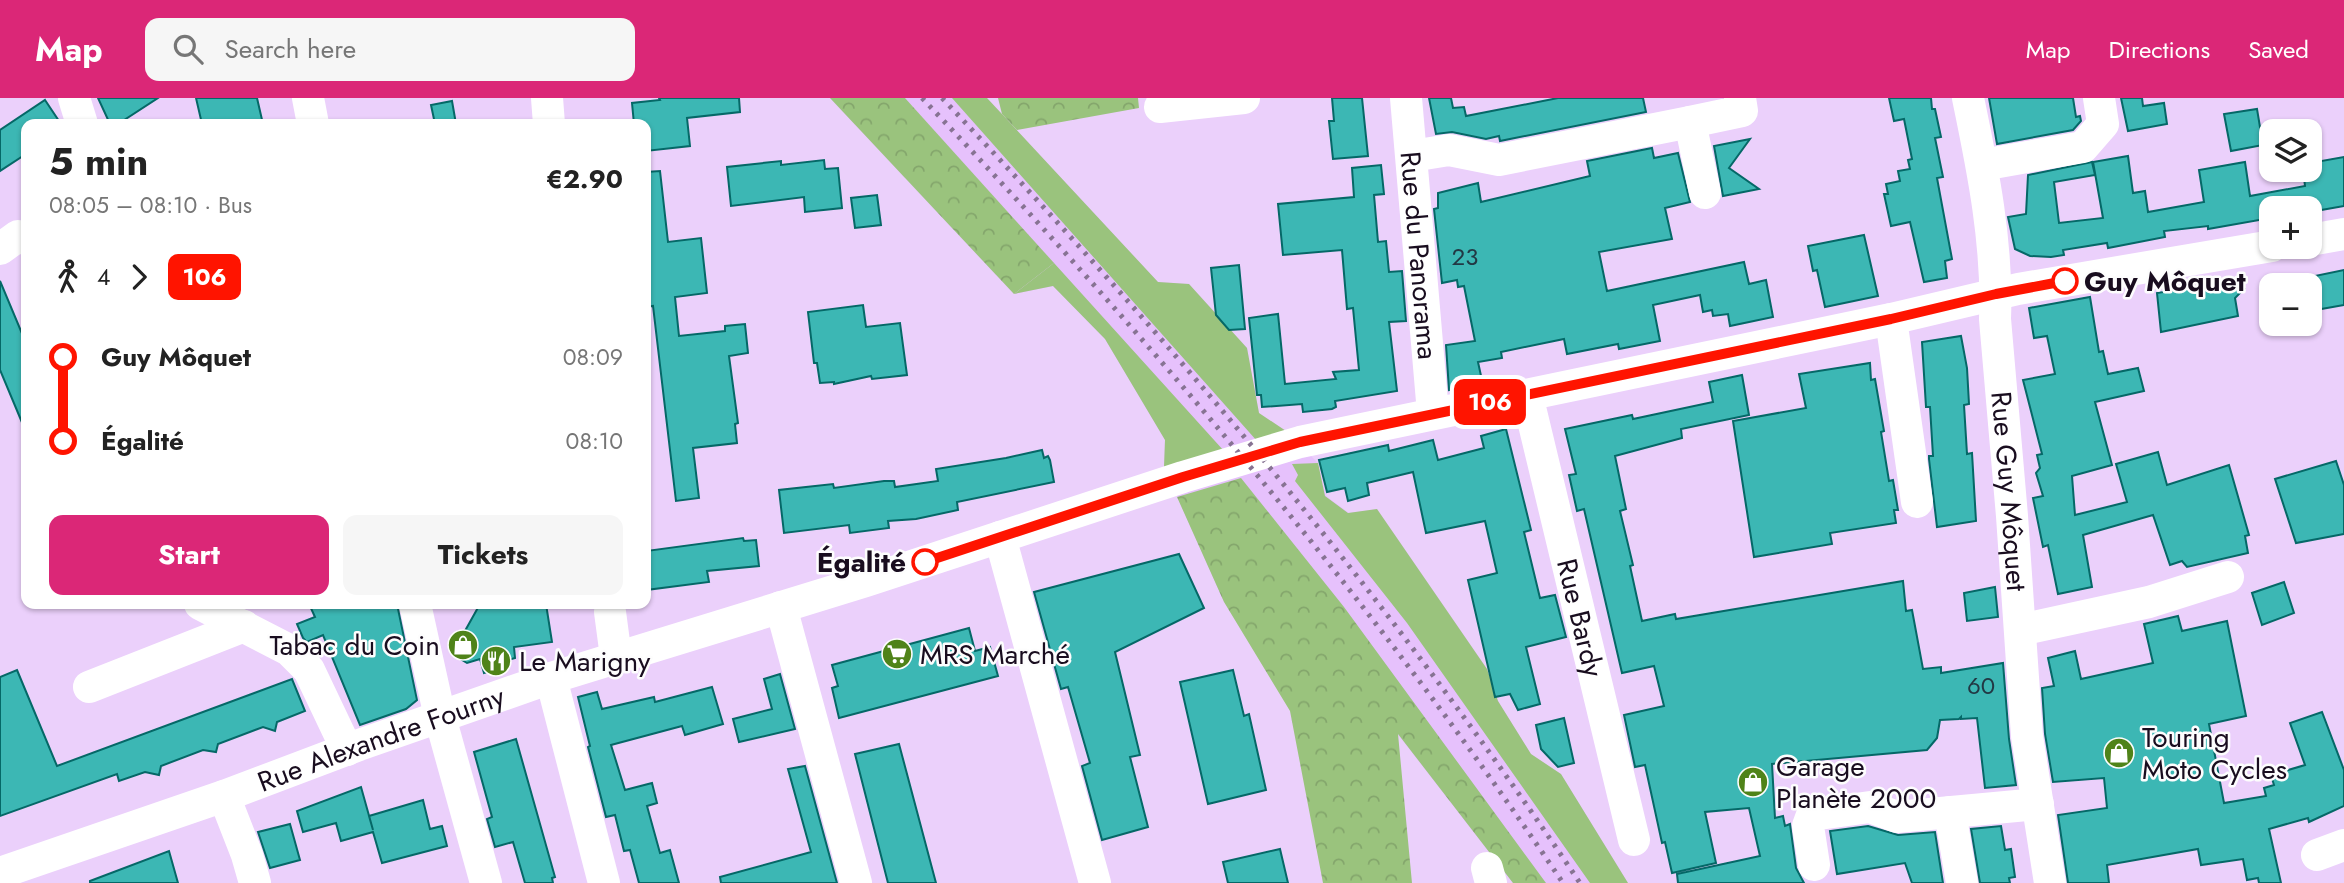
<!DOCTYPE html>
<html lang="en">
<head>
<meta charset="utf-8">
<style>
	:root { --surface:#fff; --page:#f6f6f6; --text:#222; --muted:#767676; --accent:#db2777 }
	body { margin:0; font-family:Jost,sans-serif; background:var(--page); color:var(--text); height:100vh; display:flex; flex-direction:column; font-size:26px; white-space:nowrap }
	* { box-sizing:border-box; margin:0 }
	p { font-size:23px; color:var(--muted) }
	.icon { flex:none; width:38px; height:38px; fill:none; stroke:currentColor; stroke-width:2; stroke-linecap:round; stroke-linejoin:round }
	.map { position:relative; flex:1; overflow:hidden }
	.drawer { position:absolute; left:21px; top:21px; width:630px; height:490px; display:flex; flex-direction:column; background:var(--surface); border-radius:14px; box-shadow:0 2px 5px #0004 }
	.drawer>* { flex:none }
	.badge { padding:0 14px; border-radius:10px; font-size:24px; line-height:46px }
	.controls { position:absolute; left:2259px; top:21px; display:grid; gap:14px }
	.controls a { display:grid; place-items:center; width:63px; height:63px; border-radius:14px; background:var(--surface); box-shadow:0 2px 5px #0004; font-size:35px }
	.map>.badge { position:absolute; translate:-50% -50%; box-shadow:0 0 0 4px #fff }
	.legs { display:flex; align-items:center; gap:10px; height:77px; padding:0 28px; font-size:23px }
	.legs p { margin-inline-start:auto }
	.overview { display:flex; align-items:center; justify-content:space-between; height:119px; padding:0 28px }
	h1 { font-size:38px; font-weight:700; line-height:52px }
	.primary-button { display:flex; gap:14px; margin-top:auto; padding:14px 28px }
	.primary-button a { flex:1; height:80px; border-radius:14px; background:var(--accent); color:#fff; font-size:28px; font-weight:700; line-height:80px; text-align:center }
	.primary-button a+a { background:var(--page); color:var(--text) }
	ul { padding:0 28px; list-style:none }
	li { display:flex; align-items:center; gap:24px; height:84px; font-size:26px }
	li i { display:grid; place-items:center; width:10px; height:100%; margin:0 9px; background:currentColor }
	li i::after { content:''; width:18px; height:18px; margin:-9px; border:5px solid; border-radius:50%; background:var(--surface) }
	li p { margin-inline-start:auto }
	li:first-child i { background:linear-gradient(#0000 50%,currentColor 0) }
	li:last-child i { background:linear-gradient(currentColor 50%,#0000 0) }
	header { display:flex; align-items:center; gap:42px; box-sizing:border-box; height:98px; padding:0 35px; background:var(--accent); color:#fff }
	header strong { font-size:33px }
	nav { display:flex; gap:38px; margin-inline-start:auto; font-size:24px }
	.search { width:490px; height:63px; background:var(--page); display:flex; align-items:center; gap:18px; box-sizing:border-box; padding:0 24px; border-radius:14px; color:var(--muted); font-size:26px }
	.map>svg:first-child { display:block }
	.built { fill:#e6c1fc }
	.green { fill:#9ac37d }
	.forest { fill:url(#forest-crowns) }
	.building { fill:#3cb7b4; stroke:#056867; stroke-width:2 }
	.lines { fill:none; stroke-linecap:round; stroke-linejoin:round }
	.minor { stroke:#fff; stroke-width:32 }
	.rail { stroke:#877393; stroke-width:5; stroke-dasharray:3.5 7; stroke-linecap:butt }
	.line-1-casing { stroke:#fff; stroke-width:16 }
	.line-1 { stroke:#ff1400; stroke-width:10 }
	.stop-1-dot { fill:#fff; stroke:#ff1400; stroke-width:3.5 }
	.labels { text-anchor:middle; stroke-width:5; stroke-linejoin:round; paint-order:stroke }
	.number-label { font-size:24px; fill:#223844 }
	.street-label { font-size:28px; fill:#190d1f; stroke:#fdfdfd }
	.stop-label { font-size:28px; font-weight:bold; fill:#190d1f; stroke:#fdfdfd; text-anchor:start }
	.poi-label { font-size:28px; fill:#190d1f; stroke:#fdfdfd; text-anchor:start }
</style>
</head>
<body>
<header>
<strong>Map</strong>
<div class="search"><svg class="icon" aria-label="search" viewBox="0 0 24 24"><circle cx="10" cy="10" r="6"/><path d="M15 15l6 6"/></svg>Search here</div>
<nav><a>Map</a><a>Directions</a><a>Saved</a></nav>
</header>
<div class="map">
<svg width="2344" height="785" viewBox="0 0 2344 785">
	<defs>
		<pattern id="forest-crowns" width="20" height="18" patternUnits="userSpaceOnUse" patternTransform="scale(1.75)"><rect width="20" height="18" fill="#9ac37d"/><path d="M2 6a3 3 0 1 1 6 0M12 15a3 3 0 1 1 6 0" fill="none" stroke="#84a66c"/></pattern>
	</defs>
	<rect width="100%" height="100%" fill="#ebd0fb"/>
	<!-- built -->
	<path class="built" d="M 830,0 L 987,0 L 1158,184 L 1189,186 L 1247,250 L 1259,315 L 1286,333 L 1318,365 L 1326,398 L 1349,415 L 1377,411 L 1487,571 L 1498,603 L 1531,656 L 1561,676 L 1628,785 L 1513,785 L 1403,643 L 1262,474 L 1224,504 L 1164,369 L 1165,342 L 1105,241 L 1053,188 L 1014,196 Z"/>
	<!-- green -->
	<g class="green">
		<path d="M 952,0 L 987,0 L 1158,184 L 1189,186 L 1247,250 L 1259,315 L 1286,333 L 1257,343 Z"/>
		<path d="M 1054,165 L 1224,353 L 1164,369 L 1165,342 L 1105,241 L 1053,188 L 1014,196 Z"/>
		<path d="M 1318,365 L 1325,398 L 1348,415 L 1377,411 L 1487,571 L 1498,603 L 1531,656 L 1561,676 L 1628,785 L 1590,785 L 1407,525 L 1295,383 L 1298,377 L 1292,366 Z"/>
	</g>
	<!-- forest -->
	<g class="forest">
		<path d="M 830,0 L 905,0 L 1054,165 L 1014,196 Z"/>
		<path d="M 998,0 L 1138,0 L 1139,10 L 1017,32 L 1002,16 Z"/>
		<path d="M 1241,380 L 1344,509 L 1546,785 L 1513,785 L 1398,636 L 1412,785 L 1323,785 L 1290,613 L 1224,504 L 1177,399 Z"/>
	</g>
	<!-- building -->
	<g class="building">
		<path d="M 98,0 L 158,0 L 118,26 L 110,26 Z"/>
		<path d="M 196,0 L 257,0 L 263,26 L 202,26 Z"/>
		<path d="M 659,0 L 739,0 L 740,14 L 687,20 L 690,48 L 646,53 L 646,26 L 634,26 L 632,5 L 660,2 Z"/>
		<path d="M 1332,0 L 1362,0 L 1368,58 L 1333,61 L 1329,23 L 1334,23 Z"/>
		<path d="M 1429,0 L 1451,0 L 1453,10 L 1464,9 L 1466,18 L 1558,0 L 1643,0 L 1646,14 L 1500,43 L 1499,38 L 1486,41 L 1452,34 L 1436,36 Z"/>
		<path d="M 1889,0 L 1931,0 L 1932,11 L 1935,11 L 1941,39 L 1935,40 L 1943,79 L 1937,80 L 1952,161 L 1945,163 L 1947,180 L 1924,184 L 1910,124 L 1891,128 L 1884,96 L 1888,96 L 1886,86 L 1900,83 L 1898,73 L 1910,71 L 1908,62 L 1912,61 L 1904,21 L 1894,23 Z"/>
		<path d="M 1989,0 L 2073,0 L 2076,19 L 2080,18 L 2081,23 L 2073,32 L 1997,46 Z"/>
		<path d="M 2121,0 L 2142,0 L 2143,8 L 2164,5 L 2167,26 L 2128,33 Z"/>
		<path d="M 45,2 L 61,26 L 26,26 L 26,56 L 0,73 L 0,32 Z"/>
		<path d="M 452,3 L 456,26 L 435,26 L 431,7 Z"/>
		<path d="M 2257,11 L 2263,47 L 2231,53 L 2224,16 Z"/>
		<path d="M 1750,41 L 1729,70 L 1759,91 L 1723,98 L 1714,48 Z"/>
		<path d="M 1652,50 L 1654,60 L 1678,55 L 1690,104 L 1665,110 L 1672,141 L 1599,154 L 1607,193 L 1744,164 L 1749,186 L 1766,182 L 1773,219 L 1730,228 L 1728,216 L 1713,218 L 1712,212 L 1703,214 L 1700,197 L 1653,207 L 1660,243 L 1619,251 L 1618,246 L 1567,256 L 1564,241 L 1501,254 L 1502,260 L 1478,264 L 1483,287 L 1449,292 L 1446,247 L 1475,243 L 1464,188 L 1458,189 L 1457,182 L 1442,185 L 1434,111 L 1438,110 L 1438,95 L 1478,85 L 1481,104 L 1590,78 L 1587,63 Z"/>
		<path d="M 2128,58 L 2133,95 L 2145,93 L 2148,114 L 2204,104 L 2199,72 L 2245,64 L 2250,98 L 2305,88 L 2303,72 L 2310,72 L 2310,65 L 2344,59 L 2344,108 L 2310,114 L 2310,110 L 2264,110 L 2265,121 L 2208,131 L 2208,128 L 2164,133 L 2165,139 L 2108,150 L 2107,145 L 2063,152 L 2064,157 L 2051,159 L 2030,158 L 2015,151 L 2008,119 L 2026,116 L 2028,77 L 2092,64 L 2095,77 L 2054,84 L 2059,125 L 2103,120 L 2093,64 Z"/>
		<path d="M 824,62 L 825,71 L 838,70 L 842,110 L 805,114 L 804,99 L 731,108 L 727,69 L 781,63 L 781,67 Z"/>
		<path d="M 1381,67 L 1384,96 L 1374,97 L 1378,144 L 1386,143 L 1389,174 L 1402,173 L 1406,223 L 1389,224 L 1397,293 L 1335,303 L 1336,309 L 1332,311 L 1303,314 L 1302,306 L 1262,309 L 1261,297 L 1257,297 L 1249,220 L 1278,216 L 1285,286 L 1336,281 L 1333,274 L 1359,272 L 1353,210 L 1347,211 L 1342,152 L 1283,157 L 1278,106 L 1354,99 L 1352,70 Z"/>
		<path d="M 660,73 L 668,144 L 701,140 L 707,195 L 675,199 L 679,238 L 725,233 L 725,228 L 745,226 L 748,255 L 729,258 L 738,325 L 735,326 L 737,345 L 693,350 L 699,400 L 676,403 L 653,208 L 646,209 L 646,74 Z"/>
		<path d="M 877,97 L 881,127 L 855,130 L 851,100 Z"/>
		<path d="M 1864,137 L 1878,198 L 1825,209 L 1817,172 L 1813,173 L 1808,148 Z"/>
		<path d="M 1239,167 L 1245,231 L 1229,232 L 1216,217 L 1211,170 Z"/>
		<path d="M 2344,172 L 2344,207 L 2310,213 L 2310,179 Z"/>
		<path d="M 0,183 L 26,245 L 26,334 L 0,272 Z"/>
		<path d="M 2225,184 L 2244,191 L 2235,200 L 2238,218 L 2161,234 L 2157,195 Z"/>
		<path d="M 2090,199 L 2099,254 L 2103,253 L 2108,276 L 2138,270 L 2144,293 L 2095,304 L 2112,367 L 2072,378 L 2075,417 L 2127,404 L 2116,366 L 2158,354 L 2167,387 L 2229,367 L 2249,437 L 2245,438 L 2248,455 L 2187,469 L 2182,463 L 2170,467 L 2153,417 L 2083,437 L 2092,489 L 2058,496 L 2048,447 L 2043,449 L 2033,400 L 2043,398 L 2036,375 L 2040,370 L 2037,357 L 2042,356 L 2023,282 L 2055,276 L 2047,238 L 2034,240 L 2029,210 Z"/>
		<path d="M 863,207 L 866,229 L 900,225 L 907,277 L 872,281 L 871,278 L 834,286 L 834,284 L 820,285 L 817,265 L 814,265 L 808,214 Z"/>
		<path d="M 1961,238 L 1967,270 L 1969,306 L 1964,307 L 1967,356 L 1972,355 L 1976,423 L 1937,429 L 1929,361 L 1929,358 L 1933,358 L 1930,309 L 1926,309 L 1922,244 Z"/>
		<path d="M 1870,265 L 1871,282 L 1875,281 L 1884,333 L 1881,334 L 1889,383 L 1893,382 L 1898,412 L 1894,412 L 1896,425 L 1830,435 L 1832,446 L 1754,459 L 1733,323 L 1806,310 L 1799,276 Z"/>
		<path d="M 1742,277 L 1749,317 L 1681,331 L 1682,340 L 1615,358 L 1626,411 L 1620,413 L 1633,467 L 1630,468 L 1642,523 L 1675,516 L 1676,521 L 1903,483 L 1906,513 L 1912,512 L 1923,571 L 1941,569 L 1941,575 L 2003,565 L 2009,641 L 2016,687 L 1985,690 L 1977,620 L 1961,621 L 1961,619 L 1959,621 L 1940,622 L 1937,640 L 1927,652 L 1772,666 L 1775,720 L 1783,718 L 1785,728 L 1790,726 L 1796,770 L 1804,785 L 1678,785 L 1677,776 L 1760,758 L 1749,710 L 1705,714 L 1716,765 L 1672,775 L 1665,744 L 1662,745 L 1645,667 L 1635,669 L 1624,617 L 1664,608 L 1654,568 L 1622,575 L 1584,411 L 1577,413 L 1569,377 L 1576,376 L 1565,331 L 1632,317 L 1633,321 L 1713,304 L 1709,284 Z"/>
		<path d="M 1506,331 L 1531,432 L 1524,434 L 1540,500 L 1555,497 L 1566,539 L 1526,549 L 1540,606 L 1518,612 L 1510,596 L 1495,599 L 1468,482 L 1497,475 L 1485,423 L 1426,435 L 1413,374 L 1367,385 L 1369,397 L 1348,403 L 1345,390 L 1327,394 L 1319,362 L 1388,347 L 1389,353 L 1433,342 L 1438,362 L 1484,350 L 1481,338 Z"/>
		<path d="M 1042,352 L 1044,360 L 1048,358 L 1050,362 L 1054,384 L 957,404 L 958,412 L 916,421 L 888,423 L 889,430 L 850,435 L 849,427 L 784,435 L 779,392 L 833,386 L 834,390 L 884,383 L 894,383 L 895,389 L 938,383 L 936,371 L 1006,360 Z"/>
		<path d="M 2336,363 L 2344,387 L 2344,436 L 2296,445 L 2275,381 Z"/>
		<path d="M 743,440 L 744,443 L 756,442 L 759,468 L 707,473 L 709,484 L 646,492 L 646,453 Z"/>
		<path d="M 1179,456 L 1204,510 L 1115,554 L 1140,657 L 1130,659 L 1148,729 L 1102,742 L 1082,668 L 1090,665 L 1068,589 L 1061,591 L 1034,494 Z"/>
		<path d="M 2284,484 L 2294,515 L 2262,527 L 2252,495 Z"/>
		<path d="M 1995,489 L 1998,519 L 1967,523 L 1964,495 Z"/>
		<path d="M 309,506 L 397,506 L 417,602 L 406,611 L 360,627 L 323,537 L 307,544 L 303,540 L 297,526 L 315,519 Z"/>
		<path d="M 480,506 L 546,506 L 552,544 L 514,549 L 515,560 L 508,562 L 508,568 L 484,575 L 480,561 L 467,565 L 459,560 L 456,549 Z"/>
		<path d="M 2178,518 L 2182,533 L 2227,523 L 2246,618 L 2209,626 L 2224,705 L 2266,698 L 2264,690 L 2274,687 L 2271,677 L 2305,667 L 2290,625 L 2322,614 L 2344,672 L 2344,708 L 2309,724 L 2308,720 L 2269,731 L 2281,785 L 2259,785 L 2258,780 L 2247,782 L 2243,761 L 2201,767 L 2198,751 L 2107,767 L 2109,785 L 2068,785 L 2058,717 L 2107,710 L 2104,680 L 2053,684 L 2045,636 L 2042,590 L 2054,588 L 2048,560 L 2075,553 L 2081,581 L 2153,565 L 2144,526 Z"/>
		<path d="M 969,530 L 975,553 L 990,549 L 998,578 L 839,620 L 832,590 L 838,588 L 832,567 Z"/>
		<path d="M 17,572 L 57,668 L 292,581 L 305,613 L 277,624 L 275,633 L 263,629 L 218,646 L 216,654 L 203,652 L 161,668 L 159,677 L 145,674 L 119,683 L 117,676 L 0,718 L 0,579 Z"/>
		<path d="M 1233,572 L 1244,618 L 1249,616 L 1266,692 L 1208,706 L 1180,584 Z"/>
		<path d="M 780,576 L 795,631 L 739,644 L 733,621 L 772,611 L 764,581 Z"/>
		<path d="M 712,589 L 723,626 L 685,637 L 682,628 L 611,647 L 625,692 L 652,685 L 657,705 L 647,708 L 660,755 L 670,752 L 679,785 L 639,785 L 630,752 L 624,753 L 615,717 L 606,719 L 588,649 L 590,648 L 578,599 L 597,594 L 602,611 L 654,599 L 655,604 Z"/>
		<path d="M 1564,620 L 1574,665 L 1558,669 L 1541,651 L 1536,627 Z"/>
		<path d="M 516,641 L 555,779 L 552,780 L 553,785 L 525,785 L 513,744 L 495,749 L 487,721 L 492,719 L 474,654 Z"/>
		<path d="M 899,646 L 936,785 L 888,785 L 855,656 Z"/>
		<path d="M 805,668 L 837,785 L 721,785 L 720,779 L 811,754 L 788,671 Z"/>
		<path d="M 361,689 L 373,732 L 369,718 L 423,702 L 430,731 L 442,728 L 447,748 L 382,765 L 373,734 L 341,743 L 336,725 L 303,734 L 297,713 Z"/>
		<path d="M 290,726 L 300,762 L 270,770 L 258,734 Z"/>
		<path d="M 1868,728 L 1898,737 L 1935,734 L 1943,785 L 1912,785 L 1905,765 L 1837,776 L 1830,733 Z"/>
		<path d="M 2001,728 L 2005,752 L 2011,751 L 2015,779 L 2009,780 L 2010,785 L 1980,785 L 1971,731 Z"/>
		<path d="M 1280,751 L 1288,785 L 1228,785 L 1223,764 Z"/>
		<path d="M 169,753 L 178,785 L 90,785 L 90,783 Z"/>
	</g>
	<g class="lines">
		<!-- minor -->
		<g class="minor">
			<path d="M 74,0 L 82,26"/>
			<path d="M 308,0 L 313,26"/>
			<path d="M 547,0 L 549,26"/>
			<path id="s1" d="M 1406,0 L 1433,315"/>
			<path id="s2" d="M 1968,0 C 1983,72 1998,147 1995,221 L 2012,418 L 2027,638 L 2050,785"/>
			<path d="M 1160,9 L 1244,0"/>
			<path d="M 1412,58 L 1449,52 L 1499,62 L 1690,24"/>
			<path d="M 1982,67 L 2083,49 L 2103,26 L 2099,0"/>
			<path d="M 1705,95 L 1690,24 L 1742,13 L 1740,0"/>
			<path d="M 2310,142 L 2344,136"/>
			<path d="M 0,151 L 18,138 L 26,141"/>
			<path d="M 1891,221 L 1917,404"/>
			<path id="s3" d="M 1527,297 L 1634,742"/>
			<path d="M 1000,439 L 1095,785"/>
			<path d="M 200,506 L 289,552 L 309,572 L 347,652"/>
			<path d="M 415,506 L 440,619 L 486,785"/>
			<path d="M 781,509 L 856,785"/>
			<path d="M 610,514 L 616,559"/>
			<path d="M 2020,532 L 2149,504 L 2228,479"/>
			<path d="M 551,580 L 604,785"/>
			<path d="M 89,589 L 244,528"/>
			<path d="M 224,698 L 247,757 L 255,785"/>
			<path d="M 1950,714 L 1962,785"/>
			<path d="M 2317,757 L 2344,747"/>
			<path d="M 1814,767 L 1808,728 L 1812,717 L 1870,709 L 1897,719 L 2038,706"/>
			<path d="M 1487,770 L 1491,785"/>
			<path id="s4" d="M 0,775 L 224,698 L 359,647 L 551,580 L 866,483 L 1183,379 L 1300,344 L 1891,221 L 2018,191 L 2272,148"/>
		</g>
		<!-- rail -->
		<g class="rail">
			<path d="M 922,0 C 1155,246 1374,504 1563,785"/>
			<path d="M 942,0 C 1174,245 1392,504 1580,785"/>
		</g>
	</g>
	<g class="lines">
		<!-- line-1 casing -->
		<g class="line-1-casing">
			<path id="line-1" d="M 925,464 L 1183,379 L 1300,344 L 1891,221 L 1996,196 L 2065,183"/>
		</g>
		<!-- line-1 -->
		<use href="#line-1" class="line-1"/>
	</g>
	<!-- icons -->
	<defs>
		<g id="shop-disc" transform="scale(1.575)"><circle r="9.5" fill="#4f8319" stroke="#fdfdfd"/><path d="M-5-2.5h2.3a2.7 3.5 0 0 1 5.4 0H5L5.5 6h-11ZM-1.5-2.5h3a1.5 2.3 0 0 0-3 0Z" fill="#fff"/></g>
		<g id="supermarket-disc" transform="scale(1.575)"><circle r="9.5" fill="#4f8319" stroke="#fdfdfd"/><path d="M-6-5.5h2.5l.6 2H6L4.5 2H-2.5L-4.4-4H-6ZM-1.5 3.2a1.3 1.3 0 1 0 .1 0ZM3 3.2a1.3 1.3 0 1 0 .1 0Z" fill="#fff"/></g>
		<g id="restaurant-disc" transform="scale(1.575)"><circle r="9.5" fill="#4f8319" stroke="#fdfdfd"/><path d="M-5-6h1v4h1v-4h1v4h1v-4h1v5L-1.5 .5V6h-2V.5L-5-1ZM5-6V6H3V1.5H1.5Q1.5-4 5-6Z" fill="#fff"/></g>
	</defs>
	<g fill-rule="evenodd">
		<use href="#shop-disc" x="463" y="547"/>
		<use href="#supermarket-disc" x="897" y="556"/>
		<use href="#restaurant-disc" x="496" y="563"/>
		<use href="#shop-disc" x="2119" y="655"/>
		<use href="#shop-disc" x="1753" y="684"/>
	</g>
	<!-- markers -->
	<g class="stop-1-dot">
		<circle cx="2065" cy="183" r="12"/>
		<circle cx="925" cy="464" r="12"/>
	</g>
	<g class="labels">
		<!-- number labels -->
		<g class="number-label">
			<text x="1465" y="167">23</text>
			<text x="1981" y="596">60</text>
		</g>
		<!-- street labels -->
		<g class="street-label">
			<text dy="10" stroke="none"><textPath href="#s1" startOffset="158">Rue du Panorama</textPath></text>
			<text dy="10" stroke="none"><textPath href="#s2" startOffset="396">Rue Guy Môquet</textPath></text>
			<text dy="10" stroke="none"><textPath href="#s3" startOffset="229">Rue Bardy</textPath></text>
			<text dy="10" stroke="none"><textPath href="#s4" startOffset="404">Rue Alexandre Fourny</textPath></text>
		</g>
		<!-- stop labels -->
		<g class="stop-label">
			<text x="2084" y="193">Guy Môquet</text>
			<text x="906" y="474" text-anchor="end">Égalité</text>
		</g>
		<!-- poi labels -->
		<g class="poi-label">
			<text x="440" y="557" text-anchor="end">Tabac du Coin</text>
			<text x="920" y="566">MRS Marché</text>
			<text x="519" y="573">Le Marigny</text>
			<text x="2142" y="649">Touring<tspan x="2142" dy="32">Moto Cycles</tspan></text>
			<text x="1776" y="678">Garage<tspan x="1776" dy="32">Planète 2000</tspan></text>
		</g>
	</g>
</svg>
<div class="controls">
<a><svg class="icon" aria-label="layers" viewBox="0 0 24 24"><path d="M12 4l9 5-9 5-9-5zM3 14l9 5 9-5"/></svg></a>
<a>+</a>
<a>−</a>
</div>
<b class="badge" style="left:1490px;top:304px;background:#ff1400;color:#fff">106</b>
<section class="drawer">
<div class="overview"><div><h1>5 min</h1><p>08:05 – 08:10 · Bus</p></div><b>€2.90</b></div>
<div class="legs"><svg class="icon" aria-label="walk" viewBox="0 0 24 24"><circle cx="13" cy="4" r="2"/><path d="M13 8l-2 6 4 7M11 14l-3 7M7 12l3-4h3l4 4"/></svg>4<svg class="icon" aria-label="forward" viewBox="0 0 24 24"><path d="M9 5l7 7-7 7"/></svg><b class="badge" style="background:#ff1400;color:#fff">106</b></div>
<ul>
<li><i style="color:#ff1400"></i><b>Guy Môquet</b><p>08:09</p></li>
<li><i style="color:#ff1400"></i><b>Égalité</b><p>08:10</p></li>
</ul>
<div class="primary-button"><a>Start</a><a>Tickets</a></div>
</section>
</div>
</body>
</html>
